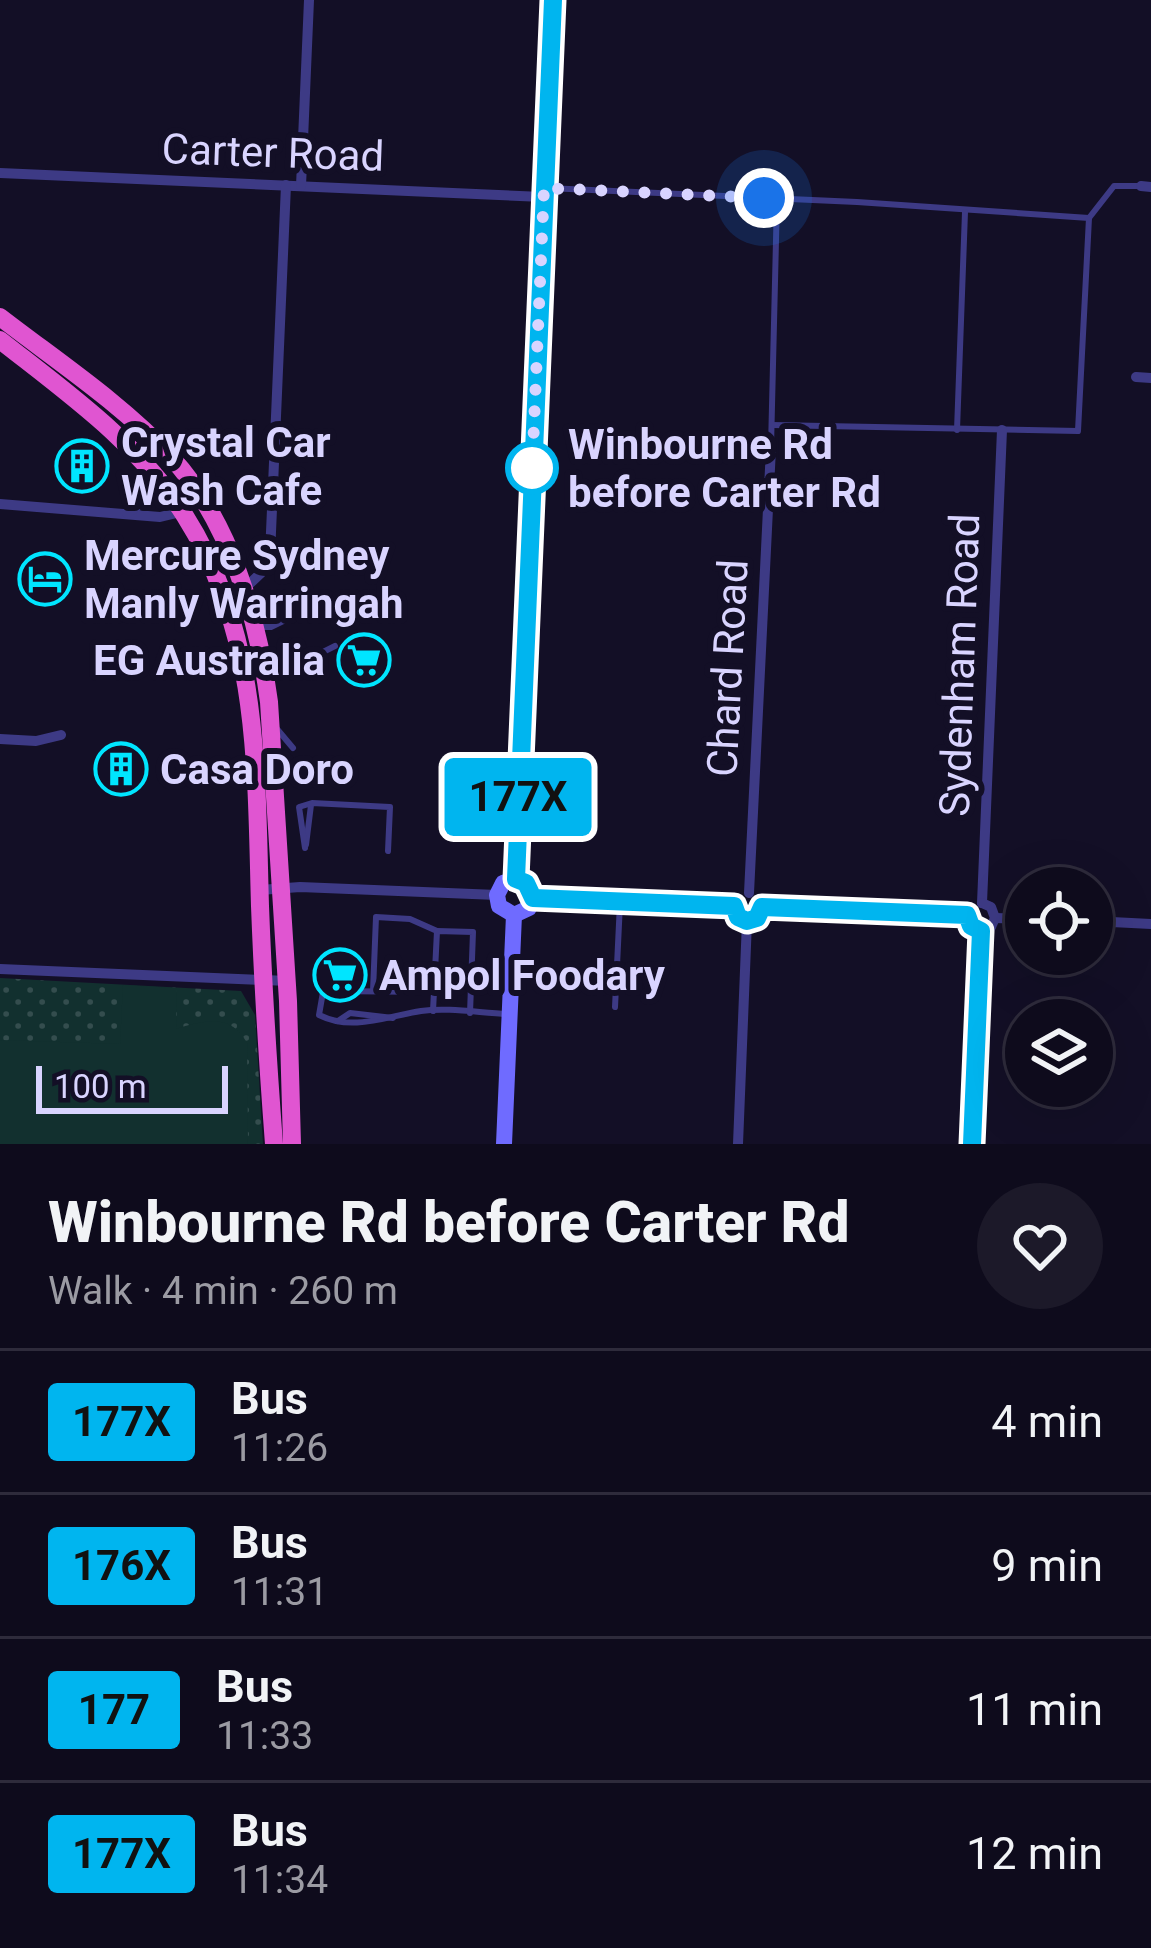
<!DOCTYPE html>
<html lang="en">
<head>
<meta charset="utf-8">
<style>
	:root { --surface:#0e0b1c; --page:#1c1929; --text:#f1f3f6; --muted:#9b9ba3; --line:#2e2b3b }
	body { margin:0; font-family:Roboto,sans-serif; background:var(--page); color:var(--text); height:100vh; display:flex; flex-direction:column; font-size:45px; white-space:nowrap }
	* { box-sizing:border-box; margin:0 }
	p { font-size:39px; color:var(--muted) }
	.icon { flex:none; width:66px; height:66px; fill:none; stroke:currentColor; stroke-width:2; stroke-linecap:round; stroke-linejoin:round }
	.map { position:relative; height:1144px; overflow:hidden }
	.details { display:flex; flex-direction:column; background:var(--surface); flex:1 }
	.details>* { flex:none }
	.badge { padding:0 24px; border-radius:9px; font-size:42px; line-height:78px }
	.controls { position:absolute; left:1005px; top:867px; display:grid; gap:24px }
	.controls a { display:grid; place-items:center; width:108px; height:108px; border-radius:50%; background:var(--surface); box-shadow:0 12px 48px #0002,0 0 0 3px var(--line); font-size:60px }
	.scale { position:absolute; left:36px; bottom:30px; width:192px; box-sizing:border-box; padding-left:12px; border:6px solid #d9d4ff; border-top:0; font-size:33px; line-height:42px; white-space:nowrap; color:#d9d4ff; -webkit-text-stroke:9px #130f26; paint-order:stroke }
	.you { position:absolute; width:60px; height:60px; margin:-30px; border:9px solid #fff; border-radius:50%; background:#1a73e8; box-shadow:0 0 0 18px #1a73e833 }
	.map>.badge { position:absolute; translate:-50% -50%; box-shadow:0 0 0 6px #fff }
	.round { display:grid; place-items:center; flex:none; width:126px; height:126px; border-radius:63px; background:var(--page) }
	.headline { display:flex; align-items:center; justify-content:space-between; height:204px; padding:0 48px }
	h1 { font-size:57px; font-weight:800; line-height:90px }
	ul { padding:0; list-style:none }
	li { display:flex; align-items:center; gap:36px; height:144px; padding:0 48px; border-top:3px solid var(--line) }
	li div { flex:1 }
	li b { display:block; font-size:45px }
	li em { font-style:normal }
	li .badge { min-width:132px; font-weight:700; text-align:center }
	.map>svg:first-child { display:block }
	.park { fill:url(#park-dots) }
	.pitch { fill:#12302f }
	.lines { fill:none; stroke-linecap:round; stroke-linejoin:round }
	.service { stroke:#3d3a85; stroke-width:6 }
	.minor { stroke:#3d3a85; stroke-width:10 }
	.secondary { stroke:#6f6bff; stroke-width:16 }
	.trunk { stroke:#e055d1; stroke-width:18 }
	.line-casing { stroke:#fff; stroke-width:27 }
	.line { stroke:#00b5ef; stroke-width:18 }
	.walk { stroke:#d9d4ff; stroke-width:12; stroke-dasharray:0 21.6 }
	.stop-dot { fill:#fff; stroke:#00b5ef; stroke-width:6 }
	.labels { text-anchor:middle; stroke-width:12; stroke-linejoin:round; paint-order:stroke }
	.street-label { font-size:42px; fill:#d9d4ff; stroke:#130f26 }
	.poi-label { font-size:42px; font-weight:bold; fill:#d9d4ff; stroke:#130f26; text-anchor:start }
	.stop-label { font-size:42px; font-weight:bold; fill:#d9d4ff; stroke:#130f26; text-anchor:start }
</style>
</head>
<body>
<div class="map">
<svg width="1151" height="1144" viewBox="0 0 1151 1144">
	<defs>
		<pattern id="park-dots" width="8" height="8" patternUnits="userSpaceOnUse" patternTransform="scale(3)"><rect width="8" height="8" fill="#12302f"/><path d="M2 2h.1M6 6h.1" fill="none" stroke="#344d4e" stroke-width="1.8" stroke-linecap="round"/></pattern>
	</defs>
	<rect width="100%" height="100%" fill="#130f26"/>
	<!-- park -->
	<path class="park" d="M 0,978 L 241,991 L 255,1015 L 263,1144 L 0,1144 Z"/>
	<!-- pitch -->
	<path class="pitch" d="M 123,985 L 177,988 L 176,1029 C 204,1020 231,1013 247,1043 L 248,1144 L 0,1144 L 0,1040 L 120,1044 Z"/>
	<g class="lines">
		<!-- service -->
		<g class="service">
			<path d="M 547,188 L 857,202 L 1089,218"/>
			<path d="M 772,425 L 1078,431 L 1089,218 L 1114,186 L 1141,186"/>
			<path d="M 957,430 L 965,212"/>
			<path d="M 771,447 L 777,199"/>
			<path d="M 259,627 L 271,627 L 314,606"/>
			<path d="M 265,667 L 305,661 L 335,646"/>
			<path d="M 277,729 L 293,748"/>
			<path d="M 306,845 L 311,805"/>
			<path d="M 305,848 L 299,807 L 312,803 L 390,807 L 388,851"/>
			<path d="M 373,991 L 376,917 L 410,919 L 437,931"/>
			<path d="M 435,992 L 328,991 L 323,992 L 319,1015 C 353,1032 387,1016 421,1011 C 448,1007 480,1013 507,1014"/>
			<path d="M 615,1007 L 620,903"/>
			<path d="M 433,1011 L 437,931 L 473,932 L 470,1013"/>
			<path d="M 338,1021 L 350,1013 L 393,1018"/>
		</g>
		<!-- minor -->
		<g class="minor">
			<path d="M 0,173 L 543,197"/>
			<path d="M 301,186 L 309,0"/>
			<path d="M 1141,186 L 1151,187"/>
			<path d="M 1136,377 L 1151,378"/>
			<path d="M 0,504 L 160,517 L 181,512"/>
			<path d="M 127,513 L 150,498 L 155,479"/>
			<path d="M 243,590 L 263,571 L 270,555 L 286,185"/>
			<path d="M 0,739 L 36,741 L 61,735"/>
			<path d="M 260,890 L 300,887 L 497,895"/>
			<path d="M 749,893 L 771,448"/>
			<path d="M 533,898 L 734,906"/>
			<path d="M 982,903 L 1002,430"/>
			<path d="M 762,907 L 967,915"/>
			<path d="M 995,918 L 1026,919"/>
			<path d="M 1092,921 L 1151,924"/>
			<path d="M 981,931 L 991,927 L 995,918 L 991,907 L 982,903"/>
			<path d="M 0,969 L 287,981"/>
			<path d="M 738,1144 L 747,921"/>
			<path d="M 972,1144 L 981,931"/>
		</g>
		<!-- secondary -->
		<g class="secondary">
			<path d="M 516,879 L 553,0"/>
			<path d="M 514,915 L 499,906 L 497,895 L 503,883 L 516,879"/>
			<path d="M 514,915 L 529,908 L 533,898 L 526,883 L 516,879"/>
			<path d="M 504,1144 L 514,915"/>
		</g>
		<!-- trunk -->
		<g class="trunk">
			<path d="M 0,317 C 57,361 122,404 171,457 C 230,521 258,618 269,702 L 288,1001 L 292,1144"/>
			<path d="M 0,340 C 66,392 140,444 185,516 C 260,634 256,771 260,906 C 263,986 268,1065 274,1144"/>
		</g>
	</g>
	<g class="lines">
		<!-- line casing -->
		<g class="line-casing">
			<path id="line" d="M 553,0 L 516,879 L 526,883 L 533,898 L 734,906 L 738,917 L 747,921 L 757,918 L 762,907 L 967,915 L 971,926 L 981,931 L 972,1144"/>
		</g>
		<!-- line -->
		<use href="#line" class="line"/>
		<!-- walk -->
		<path class="walk" d="M 532,468 L 532,472 L 544,188 L 764,198"/>
	</g>
	<!-- icons -->
	<defs>
		<g id="building-ring" transform="scale(2.7)"><circle r="9.5" fill="#130f26" stroke="#00e5ff" stroke-width="1.5"/><path d="M-4-6H4V6H1V3H-1V6H-4ZM-2.5-4.3h1.7v1.8h-1.7ZM.8-4.3h1.7v1.8H.8ZM-2.5-1h1.7V.8h-1.7ZM.8-1h1.7V.8H.8Z" fill="#00e5ff"/></g>
		<g id="hotel-ring" transform="scale(2.7)"><circle r="9.5" fill="#130f26" stroke="#00e5ff" stroke-width="1.5"/><path d="M-6-4.5h1.5V1H6V5H4.5V3h-9V5H-6ZM-4 0a1.8 1.8 0 1 1 3.6 0ZM.5 0V-2.5h3Q6-2.5 6 0Z" fill="#00e5ff"/></g>
		<g id="supermarket-ring" transform="scale(2.7)"><circle r="9.5" fill="#130f26" stroke="#00e5ff" stroke-width="1.5"/><path d="M-6-5.5h2.5l.6 2H6L4.5 2H-2.5L-4.4-4H-6ZM-1.5 3.2a1.3 1.3 0 1 0 .1 0ZM3 3.2a1.3 1.3 0 1 0 .1 0Z" fill="#00e5ff"/></g>
	</defs>
	<g fill-rule="evenodd">
		<use href="#building-ring" x="82" y="466"/>
		<use href="#hotel-ring" x="45" y="579"/>
		<use href="#supermarket-ring" x="364" y="660"/>
		<use href="#building-ring" x="121" y="769"/>
		<use href="#supermarket-ring" x="340" y="975"/>
	</g>
	<!-- markers -->
	<circle class="stop-dot" cx="532" cy="468" r="24"/>
	<g class="labels">
		<!-- street labels -->
		<g class="street-label">
			<text transform="translate(273 152) rotate(2)" y="15">Carter Road</text>
			<text transform="translate(959 665) rotate(-88)" y="15">Sydenham Road</text>
			<text transform="translate(727 668) rotate(-87)" y="15">Chard Road</text>
		</g>
		<!-- poi labels -->
		<g class="poi-label">
			<text x="121" y="457">Crystal Car<tspan x="121" dy="48">Wash Cafe</tspan></text>
			<text x="84" y="570">Mercure Sydney<tspan x="84" dy="48">Manly Warringah</tspan></text>
			<text x="325" y="675" text-anchor="end">EG Australia</text>
			<text x="160" y="784">Casa Doro</text>
			<text x="379" y="990">Ampol Foodary</text>
		</g>
		<!-- stop labels -->
		<g class="stop-label">
			<text x="568" y="459">Winbourne Rd<tspan x="568" dy="48">before Carter Rd</tspan></text>
		</g>
	</g>
</svg>
<div class="controls">
<a><svg class="icon" aria-label="locate" viewBox="0 0 24 24"><circle cx="12" cy="12" r="6"/><path d="M12 2v4M12 18v4M2 12h4M18 12h4"/></svg></a>
<a><svg class="icon" aria-label="layers" viewBox="0 0 24 24"><path d="M12 4l9 5-9 5-9-5zM3 14l9 5 9-5"/></svg></a>
</div>
<div class="scale">100 m</div>
<div class="you" style="left:764px;top:198px"></div>
<b class="badge" style="left:518px;top:797px;background:#00b5ef;color:#111">177X</b>
</div>
<section class="details">
<div class="headline"><div><h1>Winbourne Rd before Carter Rd</h1><p>Walk · 4 min · 260 m</p></div><a class="round"><svg class="icon" aria-label="heart" viewBox="0 0 24 24"><path d="M12 20l-8-8c-3-5 5-10 8-4 3-6 11-1 8 4z"/></svg></a></div>
<ul>
<li><span class="badge" style="background:#00b5ef;color:#111">177X</span><div><b>Bus</b><p>11:26</p></div><em>4 min</em></li>
<li><span class="badge" style="background:#00b5ef;color:#111">176X</span><div><b>Bus</b><p>11:31</p></div><em>9 min</em></li>
<li><span class="badge" style="background:#00b5ef;color:#111">177</span><div><b>Bus</b><p>11:33</p></div><em>11 min</em></li>
<li><span class="badge" style="background:#00b5ef;color:#111">177X</span><div><b>Bus</b><p>11:34</p></div><em>12 min</em></li>
</ul>
</section>
</body>
</html>
